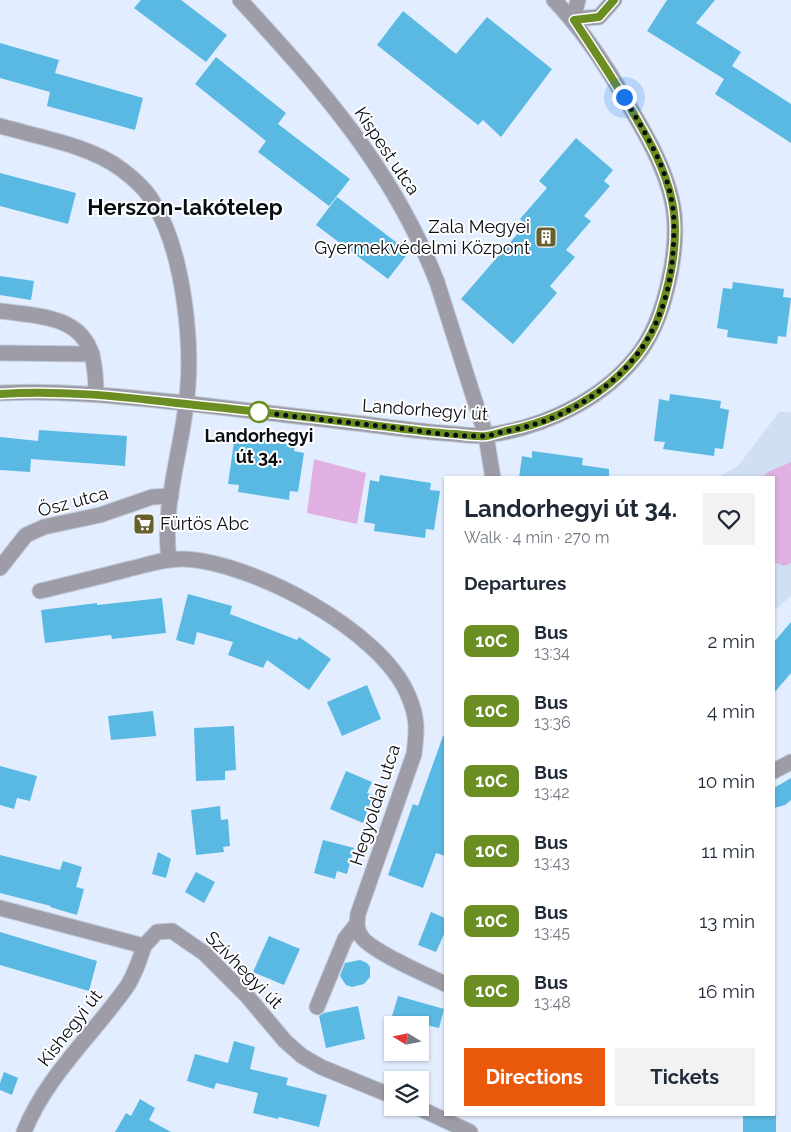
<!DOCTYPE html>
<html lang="en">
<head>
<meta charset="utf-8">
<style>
	:root { --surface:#fff; --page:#f2f2f3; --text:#1f2937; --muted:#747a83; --accent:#ea580c }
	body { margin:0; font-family:Raleway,sans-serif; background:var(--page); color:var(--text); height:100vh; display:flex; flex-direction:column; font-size:19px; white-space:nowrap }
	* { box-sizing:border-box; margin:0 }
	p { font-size:16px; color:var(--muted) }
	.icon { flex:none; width:28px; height:28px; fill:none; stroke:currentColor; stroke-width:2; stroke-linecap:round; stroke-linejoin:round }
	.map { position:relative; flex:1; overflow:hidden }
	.side { position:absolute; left:444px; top:476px; width:331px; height:640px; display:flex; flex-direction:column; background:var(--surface); border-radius:0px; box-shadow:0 1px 4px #0004 }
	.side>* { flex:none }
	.badge { padding:0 10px; border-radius:8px; font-size:18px; line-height:32px }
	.needle { width:32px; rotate:280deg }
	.tools { position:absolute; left:384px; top:1016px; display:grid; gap:10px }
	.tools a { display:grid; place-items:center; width:45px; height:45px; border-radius:0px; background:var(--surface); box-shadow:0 1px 4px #0004; font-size:25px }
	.you { position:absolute; width:25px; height:25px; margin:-12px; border:4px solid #fff; border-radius:50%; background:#1a73e8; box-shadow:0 0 0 8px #1a73e833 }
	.map>.badge { position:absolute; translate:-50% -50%; box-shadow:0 0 0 2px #fff }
	h2 { padding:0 20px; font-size:19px; line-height:45px }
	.round { display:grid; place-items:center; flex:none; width:52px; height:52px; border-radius:0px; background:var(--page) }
	.headline { display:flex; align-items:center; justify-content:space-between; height:85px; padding:0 20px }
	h1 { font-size:24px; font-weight:700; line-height:38px }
	.cta { display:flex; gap:10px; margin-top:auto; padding:10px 20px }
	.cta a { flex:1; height:58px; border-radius:0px; background:var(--accent); color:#fff; font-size:20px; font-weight:700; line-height:58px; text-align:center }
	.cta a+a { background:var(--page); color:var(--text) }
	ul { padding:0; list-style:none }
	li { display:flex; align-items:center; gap:15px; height:70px; padding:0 20px }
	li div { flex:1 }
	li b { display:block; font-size:19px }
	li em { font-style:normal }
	li .badge { min-width:55px; font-weight:700; text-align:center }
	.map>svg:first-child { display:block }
	.built { fill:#d1dff5 }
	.green { fill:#e0b0e3 }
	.building { fill:#5ab9e3 }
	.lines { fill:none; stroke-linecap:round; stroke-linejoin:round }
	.street-casing { stroke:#bfc9d9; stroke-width:17 }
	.street { stroke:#9e9da7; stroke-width:15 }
	.line-casing { stroke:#fff; stroke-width:11 }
	.line { stroke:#6b8e23; stroke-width:8 }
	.walk { stroke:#080c13; stroke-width:5; stroke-dasharray:0 9 }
	.stop-dot { fill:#fff; stroke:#6b8e23; stroke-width:2.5 }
	.labels { text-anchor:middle; stroke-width:4; stroke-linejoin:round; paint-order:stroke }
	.street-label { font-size:18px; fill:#080c13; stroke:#fff }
	.poi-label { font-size:18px; fill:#080c13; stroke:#fff; text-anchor:end }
	.stop-label { font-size:18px; font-weight:bold; fill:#080c13; stroke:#fff }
	.district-label { font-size:22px; font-weight:bold; fill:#080c13; stroke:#fff }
</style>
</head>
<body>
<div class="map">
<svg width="791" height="1132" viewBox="0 0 791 1132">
	<rect width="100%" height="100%" fill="#e2edff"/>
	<!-- built -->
	<path class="built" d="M 779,412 L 791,412 L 791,596 L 774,611 L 774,478 L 717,478 L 738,466 Z"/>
	<!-- green -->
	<g class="green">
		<path d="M 314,459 L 366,473 L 357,524 L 307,513 Z"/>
		<path d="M 791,462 L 791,563 L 784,566 L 774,562 L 774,478 L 763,477 L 768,472 Z"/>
	</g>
	<!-- building -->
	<g class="building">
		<path d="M 141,0 L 181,0 L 227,35 L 206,62 L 134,8 Z"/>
		<path d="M 667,0 L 715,0 L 696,23 L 741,52 L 732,66 L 791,104 L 791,143 L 715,94 L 724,79 L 647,31 Z"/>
		<path d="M 403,11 L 456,54 L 487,17 L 552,69 L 501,137 L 483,120 L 478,125 L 377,45 Z"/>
		<path d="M 0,43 L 59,60 L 55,73 L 143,98 L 135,130 L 47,106 L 50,92 L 0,78 Z"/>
		<path d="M 216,57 L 286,113 L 278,124 L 350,179 L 329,206 L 258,152 L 266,141 L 195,84 Z"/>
		<path d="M 576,138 L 613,170 L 604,181 L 610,186 L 584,216 L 591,221 L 566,250 L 575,257 L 550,286 L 557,293 L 513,344 L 461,299 L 526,224 L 520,219 L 547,188 L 539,181 Z"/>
		<path d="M 0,173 L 76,193 L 68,224 L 0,206 Z"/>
		<path d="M 337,197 L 409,252 L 388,279 L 316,225 Z"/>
		<path d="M 0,276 L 34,281 L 31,300 L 0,295 Z"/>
		<path d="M 733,282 L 784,289 L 783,297 L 791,298 L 786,337 L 778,336 L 777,344 L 727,337 L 728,330 L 717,328 L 723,288 L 732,289 Z"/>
		<path d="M 670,394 L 721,401 L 720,408 L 729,410 L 723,449 L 715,448 L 714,456 L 663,449 L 665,442 L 654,441 L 659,399 L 669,401 Z"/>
		<path d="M 39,430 L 127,436 L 125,466 L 31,459 L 30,472 L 0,470 L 0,437 L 38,441 Z"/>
		<path d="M 245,437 L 295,445 L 294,451 L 304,453 L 298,492 L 290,491 L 289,500 L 238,492 L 239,485 L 228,484 L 234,442 L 244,444 Z"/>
		<path d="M 532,451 L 583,458 L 582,465 L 609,469 L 609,478 L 519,478 L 522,456 L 532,458 Z"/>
		<path d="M 380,475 L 431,483 L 430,490 L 440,491 L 434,530 L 426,529 L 425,538 L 374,531 L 375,524 L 364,522 L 370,480 L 379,482 Z"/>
		<path d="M 188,594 L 232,606 L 230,614 L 297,640 L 299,637 L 331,659 L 309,690 L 267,660 L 263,668 L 228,655 L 233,642 L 197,632 L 194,645 L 176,640 Z"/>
		<path d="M 162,598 L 166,633 L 112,639 L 111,635 L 45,643 L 41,610 L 97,603 L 97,605 Z"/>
		<path d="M 791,622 L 791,673 L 774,693 L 774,642 Z"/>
		<path d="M 367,685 L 381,719 L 342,736 L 327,702 Z"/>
		<path d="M 153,711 L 156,736 L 111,740 L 108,716 Z"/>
		<path d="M 234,726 L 236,770 L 225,771 L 225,780 L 196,781 L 194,728 Z"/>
		<path d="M 443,736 L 445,736 L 445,856 L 436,853 L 423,888 L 388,875 L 413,804 L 418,806 Z"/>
		<path d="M 0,766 L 37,776 L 30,801 L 17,798 L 14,809 L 0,805 Z"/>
		<path d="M 346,771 L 372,782 L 367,793 L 373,795 L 363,823 L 330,809 Z"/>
		<path d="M 791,778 L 791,800 L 785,805 L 774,808 L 774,788 Z"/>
		<path d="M 220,806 L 221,820 L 228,819 L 230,846 L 223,847 L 224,852 L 196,855 L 191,810 Z"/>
		<path d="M 323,840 L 354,848 L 347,874 L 337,871 L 335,879 L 314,873 Z"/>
		<path d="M 158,852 L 171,859 L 166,878 L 152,874 Z"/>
		<path d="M 0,855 L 60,870 L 63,861 L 82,867 L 76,887 L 84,889 L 77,915 L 50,907 L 51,906 L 0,893 Z"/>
		<path d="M 196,872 L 215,882 L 204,903 L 185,892 Z"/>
		<path d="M 431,912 L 445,918 L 445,932 L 436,952 L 418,945 Z"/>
		<path d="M 0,932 L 97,961 L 89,991 L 0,965 Z"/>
		<path d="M 269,936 L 300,949 L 284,985 L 253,972 Z"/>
		<path d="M 360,960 L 367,963 L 370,967 L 370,977 L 364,984 L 352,987 L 346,985 L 340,976 L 345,963 Z"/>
		<path d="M 398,996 L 444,1009 L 439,1028 L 392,1016 Z"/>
		<path d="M 358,1006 L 365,1039 L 326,1048 L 319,1016 L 324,1013 Z"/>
		<path d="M 234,1041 L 255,1047 L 250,1069 L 288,1078 L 286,1085 L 327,1095 L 319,1127 L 279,1117 L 278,1119 L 253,1113 L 258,1093 L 216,1083 L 214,1089 L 187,1081 L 195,1054 L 228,1063 Z"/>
		<path d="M 4,1072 L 18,1078 L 12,1095 L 0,1090 L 0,1083 Z"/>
		<path d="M 140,1099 L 155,1108 L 149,1120 L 171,1132 L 115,1132 L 126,1113 L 131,1116 Z"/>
		<rect x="743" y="1115" width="33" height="17"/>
	</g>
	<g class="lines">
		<!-- street casing -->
		<g class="street-casing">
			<g id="street">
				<path d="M 240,0 C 321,88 393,169 437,282 L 486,436 L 493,478"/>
				<path d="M 573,19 L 599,17 L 614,0"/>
				<path d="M 573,19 L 578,0"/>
				<path d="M 0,126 C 38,137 89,145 121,169 C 133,178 146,189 153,202 C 184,252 194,347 186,405 C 180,456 162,508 169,559"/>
				<path d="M 0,311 C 34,316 80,314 92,355 C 95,367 96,381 96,394"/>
				<path d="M 0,353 L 92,354"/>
				<path d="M 0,393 C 60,390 116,396 175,402 C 235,409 295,416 355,423 C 389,427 422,432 456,434 C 466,435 478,437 488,435 C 546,427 607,398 642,349 C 657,327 665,301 670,275 C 675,252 677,223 672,201 C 664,165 646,135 628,104 C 607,67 584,31 554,0"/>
				<path d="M 0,568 L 26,535 L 44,527 L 100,515 L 152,497 L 171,496"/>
				<path d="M 40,591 C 69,584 99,577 129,569 C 147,565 165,558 184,559 C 252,562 381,630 408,695 C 418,718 417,730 414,754 L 358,914 C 357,922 356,929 361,936 C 370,951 427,975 445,984"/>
				<path d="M 774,771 L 791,762"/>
				<path d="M 0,908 L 144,946 L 157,932 L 172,931 L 204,953 L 247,996 L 285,1041 L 302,1056 L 321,1067 L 392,1096"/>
				<path d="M 317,1007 L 345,939 L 356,925"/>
				<path d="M 419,1108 L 470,1132"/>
				<path d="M 24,1132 C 46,1076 94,1034 128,985 C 135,973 140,959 144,946"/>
			</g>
		</g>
		<!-- street -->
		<use href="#street" class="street"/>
	</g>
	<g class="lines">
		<!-- line casing -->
		<g class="line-casing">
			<path id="line" d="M 0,394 C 59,390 117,396 176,403 C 236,409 296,416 356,423 C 389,427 422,432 455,434 C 465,435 476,437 486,436 C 492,435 499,433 506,431 C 569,419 638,378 660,313 C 671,279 680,238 672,201 C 665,168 649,140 632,111 C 614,80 594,50 574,20 L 599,17 L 614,0"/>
		</g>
		<!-- line -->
		<use href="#line" class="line"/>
		<!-- walk -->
		<path class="walk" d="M 259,412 C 305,418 352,423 398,428 C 426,432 456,437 485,436 C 491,436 497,433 503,432 C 523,428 542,423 561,414 C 629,381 668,329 673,252 C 674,236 675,219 672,203 C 666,164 643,130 624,97"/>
	</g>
	<!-- icons -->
	<defs>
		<g id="building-square" transform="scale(1.125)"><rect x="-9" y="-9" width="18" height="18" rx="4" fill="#655f2c" stroke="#fff"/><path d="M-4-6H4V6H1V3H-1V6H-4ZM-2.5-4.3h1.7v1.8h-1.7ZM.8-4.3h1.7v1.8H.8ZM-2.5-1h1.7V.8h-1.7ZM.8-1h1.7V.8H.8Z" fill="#fff"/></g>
		<g id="supermarket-square" transform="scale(1.125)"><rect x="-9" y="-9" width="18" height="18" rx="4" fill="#655f2c" stroke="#fff"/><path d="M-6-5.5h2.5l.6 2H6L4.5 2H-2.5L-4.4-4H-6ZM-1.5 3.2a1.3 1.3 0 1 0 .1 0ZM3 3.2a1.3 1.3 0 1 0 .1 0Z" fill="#fff"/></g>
	</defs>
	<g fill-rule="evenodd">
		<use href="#building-square" x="546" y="237"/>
		<use href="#supermarket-square" x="144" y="524"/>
	</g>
	<!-- markers -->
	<circle class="stop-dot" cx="259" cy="412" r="10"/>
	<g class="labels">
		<!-- street labels -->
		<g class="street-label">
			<text transform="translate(387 151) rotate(56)" y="6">Kispest utca</text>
			<text transform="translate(425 410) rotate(4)" y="6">Landorhegyi út</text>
			<text transform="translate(73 502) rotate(-15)" y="6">Ősz utca</text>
			<text transform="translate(375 805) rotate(-72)" y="6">Hegyoldal utca</text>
			<text transform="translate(244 970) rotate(45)" y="6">Szívhegyi út</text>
			<text transform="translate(70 1028) rotate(-52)" y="6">Kishegyi út</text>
		</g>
		<!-- poi labels -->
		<g class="poi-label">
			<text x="530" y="233">Zala Megyei<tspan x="530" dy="21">Gyermekvédelmi Központ</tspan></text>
			<text x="160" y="530" text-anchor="start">Fürtös Abc</text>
		</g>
		<!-- stop labels -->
		<g class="stop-label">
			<text x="259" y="442">Landorhegyi<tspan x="259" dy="21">út 34.</tspan></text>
		</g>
		<!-- district labels -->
		<g class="district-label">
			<text x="185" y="215">Herszon-lakótelep</text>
		</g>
	</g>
</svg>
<div class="tools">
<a><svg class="needle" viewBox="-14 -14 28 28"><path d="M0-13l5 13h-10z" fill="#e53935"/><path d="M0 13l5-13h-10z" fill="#747a83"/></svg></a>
<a><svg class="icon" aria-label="layers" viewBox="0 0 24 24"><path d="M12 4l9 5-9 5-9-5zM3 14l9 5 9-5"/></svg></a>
</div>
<div class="you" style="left:624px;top:97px"></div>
<section class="side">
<div class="headline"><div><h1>Landorhegyi út 34.</h1><p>Walk · 4 min · 270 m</p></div><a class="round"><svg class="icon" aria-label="heart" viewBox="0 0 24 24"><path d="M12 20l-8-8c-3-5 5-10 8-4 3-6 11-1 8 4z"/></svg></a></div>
<h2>Departures</h2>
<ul>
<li><span class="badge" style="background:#6b8e23;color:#fff">10C</span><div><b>Bus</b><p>13:34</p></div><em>2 min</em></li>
<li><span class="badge" style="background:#6b8e23;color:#fff">10C</span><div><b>Bus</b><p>13:36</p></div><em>4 min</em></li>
<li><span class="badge" style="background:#6b8e23;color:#fff">10C</span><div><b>Bus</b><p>13:42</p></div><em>10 min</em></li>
<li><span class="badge" style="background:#6b8e23;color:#fff">10C</span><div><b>Bus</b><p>13:43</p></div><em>11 min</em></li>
<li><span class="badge" style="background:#6b8e23;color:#fff">10C</span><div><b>Bus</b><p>13:45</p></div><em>13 min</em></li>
<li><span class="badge" style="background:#6b8e23;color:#fff">10C</span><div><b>Bus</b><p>13:48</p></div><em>16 min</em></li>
</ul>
<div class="cta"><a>Directions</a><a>Tickets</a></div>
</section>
</div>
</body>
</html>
